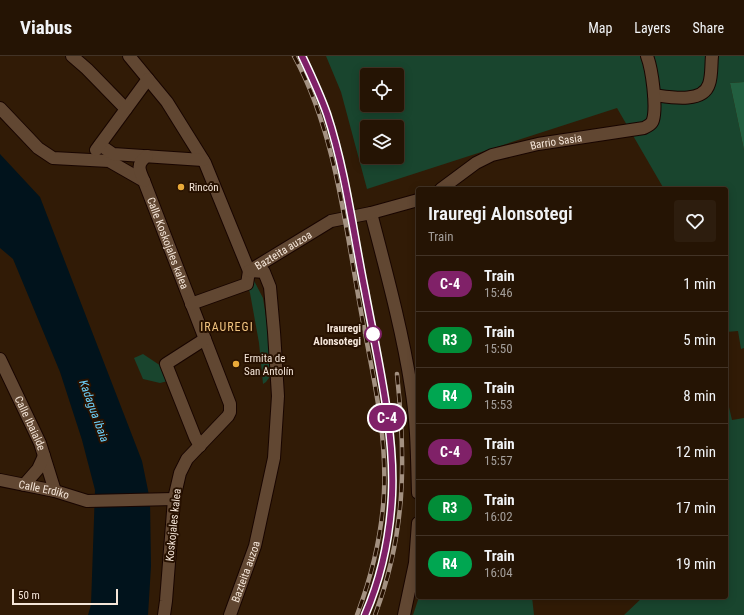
<!DOCTYPE html>
<html lang="en">
<head>
<meta charset="utf-8">
<style>
	:root { --surface:#251404; --page:#2d1d0e; --text:#f1f3f6; --muted:#a39e9a; --line:#423326 }
	body { margin:0; font-family:"Roboto Condensed",sans-serif; background:var(--page); color:var(--text); height:100vh; display:flex; flex-direction:column; font-size:15px; white-space:nowrap }
	* { box-sizing:border-box; margin:0 }
	p { font-size:13px; color:var(--muted) }
	.icon { flex:none; width:22px; height:22px; fill:none; stroke:currentColor; stroke-width:2; stroke-linecap:round; stroke-linejoin:round }
	.map { position:relative; flex:1; overflow:hidden }
	.panel { position:absolute; left:416px; top:131px; width:312px; height:412px; display:flex; flex-direction:column; background:var(--surface); border-radius:4px; box-shadow:0 2px 10px #0003,0 0 0 1px var(--line) }
	.panel>* { flex:none }
	.badge { padding:0 8px; border-radius:13px; font-size:14px; line-height:26px }
	.controls { position:absolute; left:360px; top:12px; display:grid; gap:8px }
	.controls a { display:grid; place-items:center; width:44px; height:44px; border-radius:4px; background:var(--surface); box-shadow:0 2px 10px #0003,0 0 0 1px var(--line); font-size:20px }
	.scale { position:absolute; left:12px; bottom:10px; width:106px; box-sizing:border-box; padding-left:4px; border:2px solid #f5e6d9; border-top:0; font-size:11px; line-height:14px; white-space:nowrap; color:#f5e6d9; -webkit-text-stroke:3px #271100; paint-order:stroke }
	.map>.badge { position:absolute; translate:-50% -50%; box-shadow:0 0 0 2px #fff }
	.round { display:grid; place-items:center; flex:none; width:42px; height:42px; border-radius:4px; background:var(--page) }
	.headline { display:flex; align-items:center; justify-content:space-between; height:68px; padding:0 12px }
	h1 { font-size:19px; font-weight:600; line-height:30px }
	ul { padding:0; list-style:none }
	li { display:flex; align-items:center; gap:12px; height:56px; padding:0 12px; border-top:1px solid var(--line) }
	li div { flex:1 }
	li b { display:block; font-size:15px }
	li em { font-style:normal }
	li .badge { min-width:44px; font-weight:700; text-align:center }
	header { display:flex; align-items:center; gap:24px; box-sizing:border-box; height:56px; padding:0 20px; background:var(--surface); border-bottom:1px solid var(--line) }
	header strong { font-size:19px }
	nav { display:flex; gap:22px; margin-inline-start:auto; font-size:14px }
	.map>svg:first-child { display:block }
	.green { fill:#19452e; fill-rule:evenodd }
	.forest { fill:#225f40 }
	.water { fill:#01131c }
	.lines { fill:none; stroke-linecap:round; stroke-linejoin:round }
	.street-casing { stroke:#180500; stroke-width:14 }
	.street { stroke:#614732; stroke-width:12 }
	.rail-casing { stroke:#a39181; stroke-width:4.5 }
	.rail { stroke:#271100; stroke-width:3; stroke-dasharray:9; stroke-linecap:butt }
	.line-casing { stroke:#fff; stroke-width:9 }
	.line { stroke:#802168; stroke-width:6 }
	.poi-dot { fill:#eaaa39; stroke:#271100; stroke-width:1.5 }
	.stop-dot { fill:#fff; stroke:#802168; stroke-width:2 }
	.labels { text-anchor:middle; stroke-width:4; stroke-linejoin:round; paint-order:stroke }
	.street-label { font-size:11px; fill:#f5e6d9; stroke:#271100 }
	.poi-label { font-size:11px; fill:#f5e6d9; stroke:#271100; text-anchor:start }
	.stop-label { font-size:11px; font-weight:bold; fill:#f5e6d9; stroke:#271100; text-anchor:end }
	.neighbourhood-label { font-size:12px; letter-spacing:1px; fill:#efc27e; stroke:#271100 }
	.water-label { font-size:12px; font-style:italic; fill:#6dd2fc; stroke:#271100 }
</style>
</head>
<body>
<header>
<strong>Viabus</strong>
<nav><a>Map</a><a>Layers</a><a>Share</a></nav>
</header>
<div class="map">
<svg width="744" height="559" viewBox="0 0 744 559">
	<rect width="100%" height="100%" fill="#311b06"/>
	<!-- green -->
	<g class="green">
		<path d="M 326,0 L 744,0 L 744,26 L 730,27 L 744,94 L 744,292 L 741,293 L 738,275 L 726,276 L 726,133 L 664,133 L 617,52 L 367,133 L 341,36 ZM 367,19 L 397,19 L 397,49 L 367,49 ZM 367,71 L 397,71 L 397,101 L 367,101 Z"/>
		<path d="M 249,215 L 263,242 L 269,279 L 271,319 L 266,326 L 263,328 L 259,287 L 250,237 L 247,228 Z"/>
		<path d="M 143,298 L 164,312 L 168,325 L 160,327 L 143,323 L 134,302 Z"/>
		<path d="M 726,338 L 732,364 L 744,362 L 744,559 L 624,559 L 643,541 L 726,541 Z"/>
		<path d="M 419,541 L 532,541 L 534,559 L 413,559 Z"/>
	</g>
	<!-- forest -->
	<path class="forest" d="M 744,26 L 744,94 L 730,27 Z"/>
	<!-- water -->
	<path class="water" d="M 0,98 L 40,141 L 142,405 L 150,444 L 151,510 L 148,559 L 88,559 L 91,549 L 95,434 L 82,384 L 60,316 L 13,203 L 0,192 Z"/>
	<g class="lines">
		<!-- street casing -->
		<g class="street-casing">
			<g id="street">
				<path d="M 72,0 L 87,13 L 126,53"/>
				<path d="M 129,0 L 167,46 L 205,107 L 249,215"/>
				<path d="M 654,39 C 669,41 703,48 709,28 C 712,20 711,9 712,0"/>
				<path id="s1" d="M 0,52 L 38,92 L 53,102 L 109,105 L 144,125 L 230,348 L 230,356 L 228,360 L 187,403 L 180,417 L 174,443 L 166,545 L 164,559"/>
				<path d="M 100,89 L 113,98 L 203,104"/>
				<path d="M 96,94 L 148,23"/>
				<path d="M 144,125 C 139,114 136,108 147,100"/>
				<path id="s2" d="M 441,133 L 476,107 L 492,99 L 538,88 L 644,72 C 648,70 652,68 653,64 C 657,50 652,13 647,0"/>
				<path d="M 371,157 C 386,215 402,273 411,331 C 417,367 417,402 418,437"/>
				<path id="s3" d="M 249,215 L 331,165 L 371,157 L 418,144"/>
				<path d="M 191,248 L 247,228 L 249,215"/>
				<path id="s4" d="M 0,303 L 40,387 L 55,435"/>
				<path d="M 200,390 L 195,381 L 166,308 L 205,283"/>
				<path id="s5" d="M 0,424 L 55,435 L 87,445 L 174,443"/>
				<path d="M 24,429 L 38,413 L 44,400"/>
				<path id="s6" d="M 230,559 L 255,490 L 274,402 L 278,340 L 274,276 L 270,231 L 264,216 L 249,215"/>
				<path d="M 404,559 L 415,507 L 418,467"/>
			</g>
		</g>
		<!-- street -->
		<use href="#street" class="street"/>
		<!-- rail casing -->
		<g class="rail-casing">
			<g id="rail">
				<path d="M 294,0 C 335,75 345,168 360,250 C 371,312 387,373 384,436 C 382,478 372,519 357,559"/>
				<path d="M 302,0 C 340,78 351,160 367,244 C 379,308 394,374 392,439 C 390,479 381,522 365,559"/>
				<path d="M 375,559 C 406,477 406,404 397,318"/>
			</g>
		</g>
		<!-- rail -->
		<use href="#rail" class="rail"/>
	</g>
	<g class="lines">
		<!-- line casing -->
		<g class="line-casing">
			<path id="line" d="M 302,0 C 311,19 320,38 327,58 C 346,116 353,176 365,235 C 377,300 395,374 392,439 C 390,479 381,522 365,559"/>
		</g>
		<!-- line -->
		<use href="#line" class="line"/>
	</g>
	<!-- markers -->
	<g class="poi-dot">
		<circle cx="181" cy="131" r="4"/>
		<circle cx="236" cy="308" r="4"/>
	</g>
	<circle class="stop-dot" cx="373" cy="278" r="8"/>
	<g class="labels">
		<!-- street labels -->
		<g class="street-label">
			<text dy="4" stroke="none"><textPath href="#s2" startOffset="127">Barrio Sasia</textPath></text>
			<text dy="4" stroke="none"><textPath href="#s1" startOffset="236">Calle Koskojales kalea</textPath></text>
			<text dy="4" stroke="none"><textPath href="#s3" startOffset="40">Bazteita auzoa</textPath></text>
			<text dy="4" stroke="none"><textPath href="#s4" startOffset="71">Calle Ibaialde</textPath></text>
			<text dy="4" stroke="none"><textPath href="#s5" startOffset="45">Calle Erdiko</textPath></text>
			<text transform="translate(173 469) rotate(-84)" y="4">Koskojales kalea</text>
			<text dy="4" stroke="none"><textPath href="#s6" startOffset="46">Bazteita auzoa</textPath></text>
		</g>
		<!-- poi labels -->
		<g class="poi-label">
			<text x="189" y="135">Rincón</text>
			<text x="244" y="306">Ermita de<tspan x="244" dy="13">San Antolín</tspan></text>
		</g>
		<!-- stop labels -->
		<g class="stop-label">
			<text x="361" y="276">Irauregi<tspan x="361" dy="13">Alonsotegi</tspan></text>
		</g>
		<!-- neighbourhood labels -->
		<g class="neighbourhood-label">
			<text x="227" y="275">IRAUREGI</text>
		</g>
		<!-- water labels -->
		<g class="water-label">
			<text transform="translate(94 355) rotate(70)" y="4">Kadagua ibaia</text>
		</g>
	</g>
</svg>
<div class="controls">
<a><svg class="icon" aria-label="locate" viewBox="0 0 24 24"><circle cx="12" cy="12" r="6"/><path d="M12 2v4M12 18v4M2 12h4M18 12h4"/></svg></a>
<a><svg class="icon" aria-label="layers" viewBox="0 0 24 24"><path d="M12 4l9 5-9 5-9-5zM3 14l9 5 9-5"/></svg></a>
</div>
<div class="scale">50 m</div>
<b class="badge" style="left:387px;top:362px;background:#802168;color:#fff">C-4</b>
<section class="panel">
<div class="headline"><div><h1>Irauregi Alonsotegi</h1><p>Train</p></div><a class="round"><svg class="icon" aria-label="heart" viewBox="0 0 24 24"><path d="M12 20l-8-8c-3-5 5-10 8-4 3-6 11-1 8 4z"/></svg></a></div>
<ul>
<li><span class="badge" style="background:#802168;color:#fff">C-4</span><div><b>Train</b><p>15:46</p></div><em>1 min</em></li>
<li><span class="badge" style="background:#028d38;color:#fff">R3</span><div><b>Train</b><p>15:50</p></div><em>5 min</em></li>
<li><span class="badge" style="background:#00a651;color:#fff">R4</span><div><b>Train</b><p>15:53</p></div><em>8 min</em></li>
<li><span class="badge" style="background:#802168;color:#fff">C-4</span><div><b>Train</b><p>15:57</p></div><em>12 min</em></li>
<li><span class="badge" style="background:#028d38;color:#fff">R3</span><div><b>Train</b><p>16:02</p></div><em>17 min</em></li>
<li><span class="badge" style="background:#00a651;color:#fff">R4</span><div><b>Train</b><p>16:04</p></div><em>19 min</em></li>
</ul>
</section>
</div>
</body>
</html>
